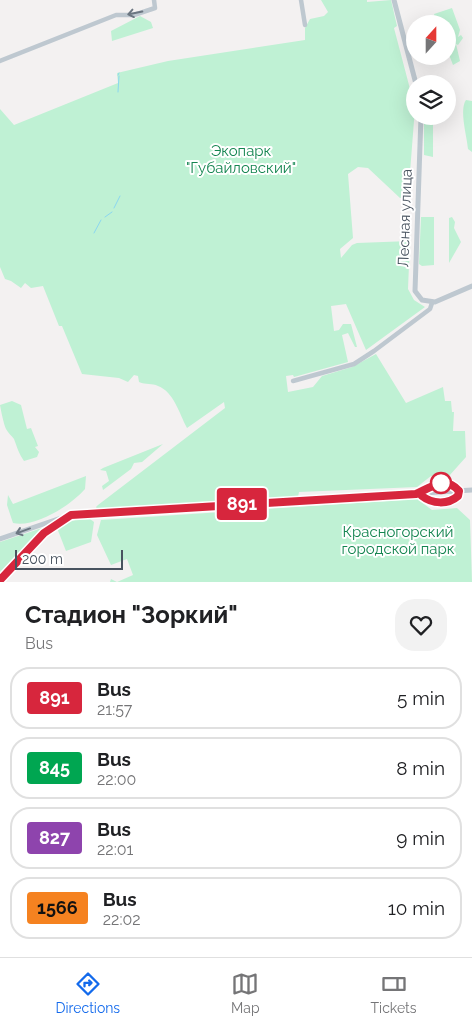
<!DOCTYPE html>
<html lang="en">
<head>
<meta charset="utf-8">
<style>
	:root { --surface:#fff; --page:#f2f2f2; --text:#202124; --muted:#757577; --line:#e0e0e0; --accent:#136aec }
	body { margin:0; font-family:Raleway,sans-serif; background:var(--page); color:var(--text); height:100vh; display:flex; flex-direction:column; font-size:19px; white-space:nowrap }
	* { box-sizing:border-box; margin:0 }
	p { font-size:16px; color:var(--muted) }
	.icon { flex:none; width:28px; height:28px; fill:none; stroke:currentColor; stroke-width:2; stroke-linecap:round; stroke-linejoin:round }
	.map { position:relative; height:582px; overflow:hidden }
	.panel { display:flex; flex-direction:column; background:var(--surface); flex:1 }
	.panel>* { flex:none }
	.badge { padding:0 10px; border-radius:4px; font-size:18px; line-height:32px }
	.needle { width:32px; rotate:21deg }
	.fabs { position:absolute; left:406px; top:15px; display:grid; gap:10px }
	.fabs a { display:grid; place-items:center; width:50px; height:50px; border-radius:50%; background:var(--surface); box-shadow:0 5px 20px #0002; font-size:25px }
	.scale { position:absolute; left:15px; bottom:12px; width:108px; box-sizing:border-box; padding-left:5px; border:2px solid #48535f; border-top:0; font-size:14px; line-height:18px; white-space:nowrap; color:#48535f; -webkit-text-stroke:4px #fff; paint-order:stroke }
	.map>.badge { position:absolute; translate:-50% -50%; box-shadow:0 0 0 2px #fff }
	.round { display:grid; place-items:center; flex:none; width:52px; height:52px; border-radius:20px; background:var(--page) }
	.headline { display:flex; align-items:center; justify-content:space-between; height:85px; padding:0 25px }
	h1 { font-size:24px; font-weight:700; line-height:38px }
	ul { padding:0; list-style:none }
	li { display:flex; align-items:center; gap:15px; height:62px; margin:0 10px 8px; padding:0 15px; border:2px solid var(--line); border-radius:20px }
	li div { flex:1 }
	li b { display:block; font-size:19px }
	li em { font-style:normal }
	li .badge { min-width:55px; font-weight:700; text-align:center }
	.tab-bar { display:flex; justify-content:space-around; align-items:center; height:70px; border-top:1px solid var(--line); background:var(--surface); font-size:14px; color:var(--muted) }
	.tab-bar a { display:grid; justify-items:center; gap:2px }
	.tab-bar .selected { color:var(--accent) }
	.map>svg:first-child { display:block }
	.green { fill:#bff1d4 }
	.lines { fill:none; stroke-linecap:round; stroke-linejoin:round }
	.stream { stroke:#8bd7f0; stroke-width:1 }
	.minor { stroke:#bec8d0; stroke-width:4.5 }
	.tertiary { stroke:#bec8d0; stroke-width:5 }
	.oneway { stroke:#6b7681 }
	.line-casing { stroke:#fff; stroke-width:11 }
	.line { stroke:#d7263d; stroke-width:8 }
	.stop-dot { fill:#fff; stroke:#d7263d; stroke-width:2.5 }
	.labels { text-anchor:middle; stroke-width:4; stroke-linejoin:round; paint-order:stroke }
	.park-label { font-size:15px; fill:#148550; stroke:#fff }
	.street-label { font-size:15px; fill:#48535f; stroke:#fff }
</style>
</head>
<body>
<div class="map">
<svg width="472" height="582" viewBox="0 0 472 582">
	<rect width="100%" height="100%" fill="#f3f1f1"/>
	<!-- green -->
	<g class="green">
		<path d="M 321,0 L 367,0 L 367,2 L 391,0 L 397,26 L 394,28 L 415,108 L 408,198 L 400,198 L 368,168 L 358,167 L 348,174 L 353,238 L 340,249 L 341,258 L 352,245 L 357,243 L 410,241 L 408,289 L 414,300 L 425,307 L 366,350 L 346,304 L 331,306 L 334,331 L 339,330 L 343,324 L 351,324 L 357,347 L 355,347 L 348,333 L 342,335 L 348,362 L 294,377 L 293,375 L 286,376 L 288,392 L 313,387 L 322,376 L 352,367 L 376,354 L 406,403 L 443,387 L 445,401 L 451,401 L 452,412 L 454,412 L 453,431 L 465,431 L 466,457 L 449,476 L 431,476 L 417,487 L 299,492 L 298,497 L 293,498 L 98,510 L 96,507 L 98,505 L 225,408 L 224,402 L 187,428 C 179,413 174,392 158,386 C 152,383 146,385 139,382 L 138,376 L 134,375 L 128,382 L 119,378 L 82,374 L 62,326 L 59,326 L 43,286 L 31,288 L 25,283 L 21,288 L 11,281 L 5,279 L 0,267 L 0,109 L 14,125 L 118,83 L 117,73 L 168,61 L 305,40 L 305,28 L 310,19 L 324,16 L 328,12 Z"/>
		<path d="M 452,8 L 460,30 L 458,37 L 461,35 L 463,38 L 458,45 L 456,44 L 460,61 L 453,65 L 448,52 L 448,24 L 437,24 L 434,14 Z"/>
		<path d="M 140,16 L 151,22 L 153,28 L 112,41 L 111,31 Z"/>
		<path d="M 466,100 L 472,101 L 472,152 L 468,149 C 467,136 459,110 466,100 Z"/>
		<path d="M 424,116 L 433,116 L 433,157 L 424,155 Z"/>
		<path d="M 421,217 L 434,217 L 434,265 L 422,266 L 419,264 Z"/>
		<path d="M 452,217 L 455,222 L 454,228 L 461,242 L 449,263 L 449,218 Z"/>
		<path d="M 12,401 L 21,405 L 27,429 L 31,428 L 38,446 L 35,447 L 39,452 L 37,457 L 24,461 C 19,454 17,447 14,439 C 12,436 8,433 6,429 C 4,425 1,411 0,405 Z"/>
		<path d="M 163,444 L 142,462 L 134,463 L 131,469 L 103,490 L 102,486 L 109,481 L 106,471 L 100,470 L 103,468 Z"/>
		<path d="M 86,476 L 85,489 C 71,505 36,528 13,523 L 7,505 L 8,495 L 13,504 Z"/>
		<path d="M 417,499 L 432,510 L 457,508 L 470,520 L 472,582 L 110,582 L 111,579 L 117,582 L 133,575 L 127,559 L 111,565 L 97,535 L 101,520 Z"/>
		<path d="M 90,519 L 94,522 L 91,542 L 66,551 L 57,528 L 58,526 L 75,520 Z"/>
		<path d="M 42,528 L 42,531 L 0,577 L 0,542 Z"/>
	</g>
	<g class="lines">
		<!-- stream -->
		<g class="stream">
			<path d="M 118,75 L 119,73"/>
			<path d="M 118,92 L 119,76"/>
			<path d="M 114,208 L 120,196"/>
			<path d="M 105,217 L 112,212"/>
			<path d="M 94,233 L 101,220"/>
		</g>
		<!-- minor -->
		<g class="minor">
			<path d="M 301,0 L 305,25"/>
			<path d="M 0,61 L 116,15 L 134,15 L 155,8 L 154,0"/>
			<path d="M 293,381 L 354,364 L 374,351 L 430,309 L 432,303"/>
		</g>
		<!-- tertiary -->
		<g class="tertiary">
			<path d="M 394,0 L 416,84"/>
			<path d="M 421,116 L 415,291 L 422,300 L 435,302 L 472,286"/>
			<path d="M 0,539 L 61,518"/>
			<path d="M 0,580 L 44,533 L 71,515 L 472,490"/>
		</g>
	</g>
	<!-- one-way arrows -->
	<defs><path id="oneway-shaft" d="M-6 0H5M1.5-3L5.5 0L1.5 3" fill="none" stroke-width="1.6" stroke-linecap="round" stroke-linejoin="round" transform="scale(1.25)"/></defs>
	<g class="oneway">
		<use href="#oneway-shaft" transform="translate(135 13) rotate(169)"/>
		<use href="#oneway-shaft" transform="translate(23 531) rotate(160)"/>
	</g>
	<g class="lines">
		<!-- line casing -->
		<g class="line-casing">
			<path id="line" d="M 0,580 L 44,533 L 71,515 L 416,494 C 430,488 445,475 459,491 L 458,496 C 448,505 432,504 422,496"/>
		</g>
		<!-- line -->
		<use href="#line" class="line"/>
	</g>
	<!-- markers -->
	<circle class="stop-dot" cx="441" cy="483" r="10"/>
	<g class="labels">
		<!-- park labels -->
		<g class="park-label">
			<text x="241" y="156">Экопарк<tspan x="241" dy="17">"Губайловский"</tspan></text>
			<text x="398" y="537">Красногорский<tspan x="398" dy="17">городской парк</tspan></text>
		</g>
		<!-- street labels -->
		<g class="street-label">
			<text transform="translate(405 218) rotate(-88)" y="5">Лесная улица</text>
		</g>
	</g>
</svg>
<div class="fabs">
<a><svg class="needle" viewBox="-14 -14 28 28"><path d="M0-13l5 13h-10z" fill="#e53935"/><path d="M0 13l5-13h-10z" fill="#757577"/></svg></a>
<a><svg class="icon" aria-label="layers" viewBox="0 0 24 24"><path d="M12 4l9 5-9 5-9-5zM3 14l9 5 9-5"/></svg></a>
</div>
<div class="scale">200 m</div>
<b class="badge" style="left:242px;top:504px;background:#d7263d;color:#fff">891</b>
</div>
<section class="panel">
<div class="headline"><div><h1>Стадион &quot;Зоркий&quot;</h1><p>Bus</p></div><a class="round"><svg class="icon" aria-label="heart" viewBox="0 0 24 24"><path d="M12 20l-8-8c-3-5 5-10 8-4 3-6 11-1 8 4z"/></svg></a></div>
<ul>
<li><span class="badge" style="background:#d7263d;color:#fff">891</span><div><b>Bus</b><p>21:57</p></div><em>5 min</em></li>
<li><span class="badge" style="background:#00a651;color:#fff">845</span><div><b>Bus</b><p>22:00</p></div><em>8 min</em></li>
<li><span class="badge" style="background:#8e44ad;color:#fff">827</span><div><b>Bus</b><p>22:01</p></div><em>9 min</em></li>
<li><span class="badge" style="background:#f58220;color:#111">1566</span><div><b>Bus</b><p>22:02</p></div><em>10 min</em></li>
</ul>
</section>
<nav class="tab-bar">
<a class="selected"><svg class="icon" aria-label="directions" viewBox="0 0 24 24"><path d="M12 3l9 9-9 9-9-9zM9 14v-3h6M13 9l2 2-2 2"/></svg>Directions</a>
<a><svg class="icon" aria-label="map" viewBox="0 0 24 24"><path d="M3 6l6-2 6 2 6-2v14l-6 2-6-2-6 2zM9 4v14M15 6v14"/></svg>Map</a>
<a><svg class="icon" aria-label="tickets" viewBox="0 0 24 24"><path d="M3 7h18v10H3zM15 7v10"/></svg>Tickets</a>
</nav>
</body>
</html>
